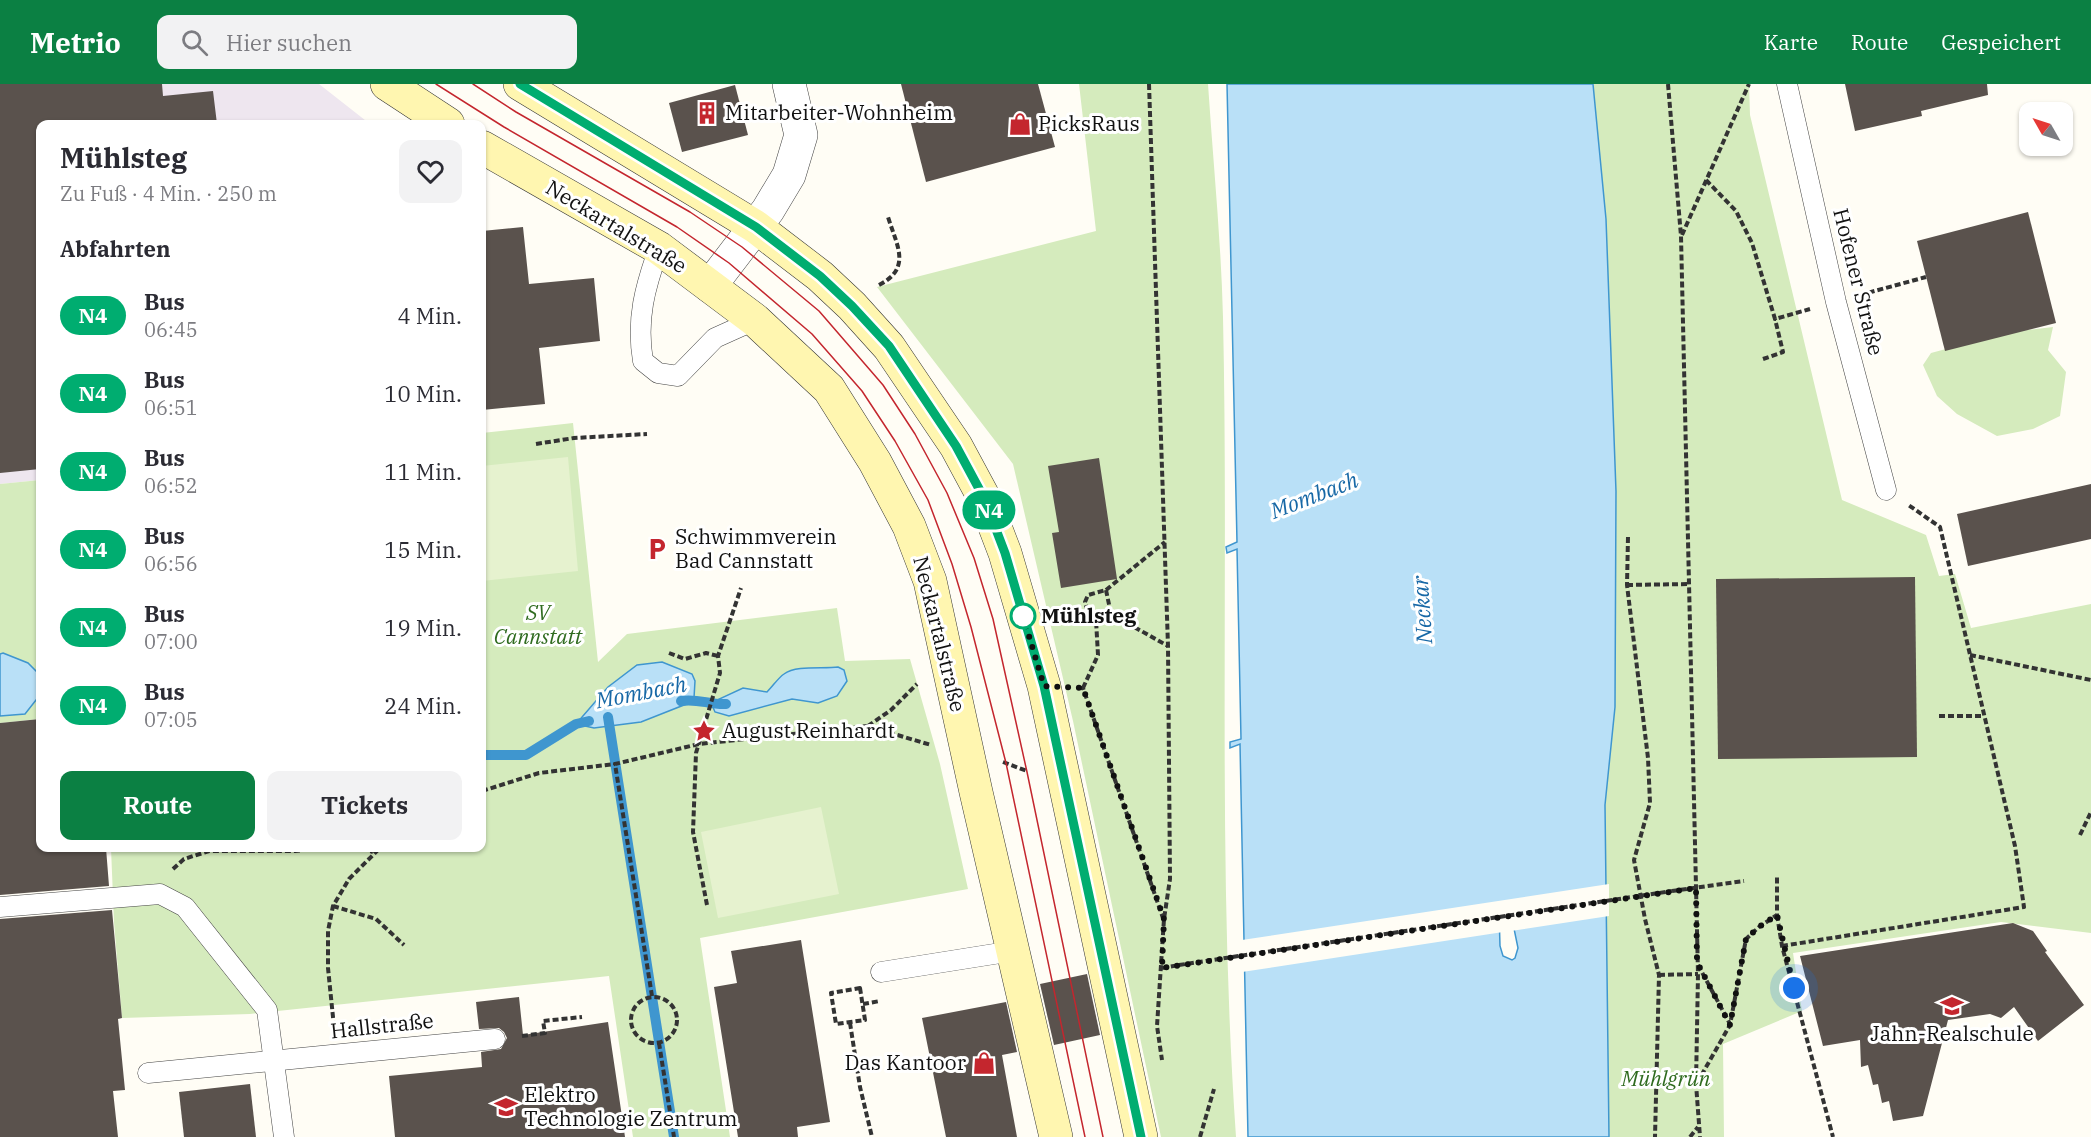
<!DOCTYPE html>
<html lang="de">
<head>
<meta charset="utf-8">
<style>
	:root { --surface:#fff; --page:#f2f2f3; --text:#2b2b33; --muted:#7c7c81; --accent:#0b8043 }
	body { margin:0; font-family:"IBM Plex Serif",serif; background:var(--page); color:var(--text); height:100vh; display:flex; flex-direction:column; font-size:22px; white-space:nowrap }
	* { box-sizing:border-box; margin:0 }
	p { font-size:20px; color:var(--muted) }
	.icon { flex:none; width:33px; height:33px; fill:none; stroke:currentColor; stroke-width:2; stroke-linecap:round; stroke-linejoin:round }
	.map { position:relative; flex:1; overflow:hidden }
	.panel { position:absolute; left:36px; top:36px; width:450px; height:732px; display:flex; flex-direction:column; background:var(--surface); border-radius:12px; box-shadow:0 2px 4px #0004 }
	.panel>* { flex:none }
	.badge { padding:0 12px; border-radius:20px; font-size:21px; line-height:39px }
	.needle { width:39px; rotate:309deg }
	.fabs { position:absolute; left:2019px; top:18px; display:grid; gap:12px }
	.fabs a { display:grid; place-items:center; width:54px; height:54px; border-radius:12px; background:var(--surface); box-shadow:0 2px 4px #0004; font-size:30px }
	.you { position:absolute; width:30px; height:30px; margin:-15px; border:4px solid #fff; border-radius:50%; background:#1a73e8; box-shadow:0 0 0 9px #1a73e833 }
	.map>.badge { position:absolute; translate:-50% -50%; box-shadow:0 0 0 3px #fff }
	h2 { padding:0 24px; font-size:22px; line-height:54px }
	.round { display:grid; place-items:center; flex:none; width:63px; height:63px; border-radius:12px; background:var(--page) }
	.summary { display:flex; align-items:center; justify-content:space-between; height:102px; padding:0 24px }
	h1 { font-size:28px; font-weight:700; line-height:45px }
	.button { display:flex; gap:12px; margin-top:auto; padding:12px 24px }
	.button a { flex:1; height:69px; border-radius:12px; background:var(--accent); color:#fff; font-size:24px; font-weight:700; line-height:69px; text-align:center }
	.button a+a { background:var(--page); color:var(--text) }
	ul { padding:0; list-style:none }
	li { display:flex; align-items:center; gap:18px; height:78px; padding:0 24px }
	li div { flex:1 }
	li b { display:block; font-size:22px }
	li em { font-style:normal }
	li .badge { min-width:66px; font-weight:700; text-align:center }
	header { display:flex; align-items:center; gap:36px; box-sizing:border-box; height:84px; padding:0 30px; background:var(--accent); color:#fff }
	header strong { font-size:28px }
	nav { display:flex; gap:33px; margin-inline-start:auto; font-size:21px }
	.search { width:420px; height:54px; background:var(--page); display:flex; align-items:center; gap:15px; box-sizing:border-box; padding:0 21px; border-radius:12px; color:var(--muted); font-size:22px }
	.map>svg:first-child { display:block }
	.industrial { fill:#eee6ef }
	.green { fill:#d5ebbd }
	.pitch { fill:#e6f2cf }
	.water { fill:#b9e0f7; stroke:#3f96cf; stroke-width:1.5; fill-rule:evenodd }
	.pier { fill:#fffdf5 }
	.lines { fill:none; stroke-linecap:round; stroke-linejoin:round }
	.stream { stroke:#3f96cf; stroke-width:10 }
	.building { fill:#5a524d }
	.lane-casing { stroke:#444; stroke-width:21 }
	.street-casing { stroke:#444; stroke-width:34 }
	.secondary-casing { stroke:#333; stroke-width:34 }
	.path { stroke:#333; stroke-width:4; stroke-dasharray:6 3; stroke-linecap:butt }
	.lane { stroke:#fff; stroke-width:20 }
	.street { stroke:#fff; stroke-width:33 }
	.secondary { stroke:#fff6b0; stroke-width:33 }
	.tram { stroke:#c4262e; stroke-width:1.5 }
	.path-bridge { stroke:#333; stroke-width:4; stroke-dasharray:6 3; stroke-linecap:butt }
	.line-casing { stroke:#fff; stroke-width:14 }
	.line { stroke:#00ad70; stroke-width:9 }
	.walk { stroke:#111; stroke-width:6; stroke-dasharray:0 10.8 }
	.stop-dot { fill:#fff; stroke:#00ad70; stroke-width:3 }
	.labels { text-anchor:middle; stroke-width:6; stroke-linejoin:round; paint-order:stroke }
	.poi-label { font-size:21px; fill:#111; stroke:#fff; text-anchor:start }
	.street-label { font-size:21px; fill:#111; stroke:#fff }
	.park-label { font-size:21px; font-style:italic; fill:#2f6b1f; stroke:#fff }
	.stop-label { font-size:21px; font-weight:bold; fill:#111; stroke:#fff; text-anchor:start }
	.water-label { font-size:22px; font-style:italic; fill:#1768a6; stroke:#fff }
</style>
</head>
<body>
<header>
<strong>Metrio</strong>
<div class="search"><svg class="icon" aria-label="search" viewBox="0 0 24 24"><circle cx="10" cy="10" r="6"/><path d="M15 15l6 6"/></svg>Hier suchen</div>
<nav><a>Karte</a><a>Route</a><a>Gespeichert</a></nav>
</header>
<div class="map">
<svg width="2091" height="1053" viewBox="0 0 2091 1053">
	<rect width="100%" height="100%" fill="#fffdf5"/>
	<!-- industrial -->
	<path class="industrial" d="M 0,0 L 319,0 L 370,40 L 40,40 L 40,396 L 0,400 Z"/>
	<!-- green -->
	<g class="green">
		<path d="M 1079,0 L 1208,0 C 1213,77 1221,155 1223,233 C 1229,506 1217,780 1236,1053 L 1161,1053 L 1073,637 L 1013,380 L 877,203 L 1096,147 Z"/>
		<path d="M 1593,0 L 1749,0 L 1750,31 L 1842,416 L 1926,451 L 1939,492 L 1955,490 L 1971,544 L 2091,520 L 2091,849 L 2001,838 L 1793,869 L 1802,927 L 1723,960 L 1724,1053 L 1609,1053 L 1605,721 L 1615,623 L 1616,407 L 1606,135 Z"/>
		<path d="M 2053,243 L 2048,266 L 2066,288 L 2060,332 L 2033,345 L 1997,352 L 1957,330 L 1937,312 L 1923,281 L 1931,269 L 2009,248 Z"/>
		<path d="M 573,339 L 598,578 L 627,550 L 837,524 L 845,577 L 910,575 L 940,680 L 968,805 L 700,854 L 730,1053 L 633,1053 L 609,892 L 250,930 L 122,934 L 114,838 L 111,764 L 482,764 L 482,349 Z"/>
		<path d="M 40,396 L 40,635 L 0,639 L 0,400 Z"/>
	</g>
	<!-- pitch -->
	<g class="pitch">
		<path d="M 568,373 L 578,487 L 482,497 L 482,382 Z"/>
		<path d="M 821,723 L 839,810 L 718,834 L 701,748 Z"/>
	</g>
	<!-- water -->
	<g class="water">
		<path d="M 1227,0 L 1593,0 L 1606,135 L 1616,407 L 1615,623 L 1605,721 L 1609,1053 L 1248,1053 L 1240,660 L 1230,664 L 1230,658 L 1241,655 L 1237,465 L 1227,469 L 1226,463 L 1237,458 ZM 1506,821 L 1510,825 L 1518,864 L 1515,874 L 1512,876 L 1503,872 L 1500,862 L 1499,827 Z"/>
		<path d="M 3,569 L 28,579 L 40,591 L 40,611 L 25,630 L 0,632 L 0,570 Z"/>
		<path d="M 662,578 L 692,590 L 695,597 L 694,614 L 689,619 L 641,638 L 594,644 L 576,640 L 608,603 L 637,581 Z"/>
		<path d="M 838,583 L 844,586 L 847,597 L 837,612 L 818,619 L 792,615 L 729,632 L 715,628 L 712,621 L 717,616 L 743,604 L 767,608 C 773,602 778,594 784,590 C 796,581 823,585 838,583 Z"/>
	</g>
	<!-- pier -->
	<path class="pier" d="M 1609,800 L 1609,832 L 1511,847 L 1505,824 L 1502,827 L 1503,848 L 1242,888 L 1242,856 Z"/>
	<g class="lines">
		<!-- stream -->
		<g class="stream">
			<path d="M 681,617 C 697,614 710,621 726,620"/>
			<path d="M 608,633 L 674,1053"/>
			<path d="M 482,671 L 526,671 L 576,640 L 589,637"/>
		</g>
	</g>
	<!-- building -->
	<g class="building">
		<path d="M 0,0 L 162,0 L 163,12 L 213,7 L 217,40 L 40,40 L 40,385 L 0,389 Z"/>
		<path d="M 901,0 L 1038,0 L 1055,63 L 926,98 Z"/>
		<path d="M 1845,0 L 1987,0 L 1988,11 L 1921,27 L 1922,32 L 1855,47 Z"/>
		<path d="M 735,1 L 748,51 L 682,68 L 669,19 Z"/>
		<path d="M 2028,128 L 2056,239 L 1945,267 L 1917,157 Z"/>
		<path d="M 523,143 L 529,200 L 594,194 L 600,257 L 539,264 L 545,320 L 482,326 L 482,147 Z"/>
		<path d="M 1099,374 L 1117,495 L 1061,504 L 1052,449 L 1059,448 L 1048,382 Z"/>
		<path d="M 2091,400 L 2091,455 L 1968,482 L 1957,430 Z"/>
		<path d="M 1915,493 L 1917,673 L 1718,675 L 1716,495 Z"/>
		<path d="M 40,635 L 40,764 L 106,764 L 109,802 L 0,811 L 0,639 Z"/>
		<path d="M 112,826 L 122,934 L 118,935 L 125,1006 L 113,1007 L 118,1053 L 0,1053 L 0,835 Z"/>
		<path d="M 2013,839 L 2033,847 L 2047,867 L 2045,868 L 2084,921 L 2038,957 L 2014,923 L 2001,934 L 1990,930 L 1948,936 L 1923,1032 L 1893,1037 L 1889,1017 L 1882,1019 L 1878,1000 L 1873,1001 L 1868,981 L 1861,983 L 1860,956 L 1823,962 L 1800,872 Z"/>
		<path d="M 801,856 L 830,1038 L 797,1043 L 798,1053 L 738,1053 L 714,903 L 737,899 L 731,867 Z"/>
		<path d="M 1087,890 L 1100,951 L 1054,961 L 1040,900 Z"/>
		<path d="M 519,913 L 523,951 L 608,938 L 625,1053 L 395,1053 L 389,992 L 482,983 L 481,968 L 501,965 L 507,954 L 504,948 L 499,944 L 479,945 L 476,918 Z"/>
		<path d="M 1006,918 L 1017,968 L 1002,971 L 1017,1053 L 946,1053 L 922,934 Z"/>
		<path d="M 250,1000 L 256,1053 L 184,1053 L 179,1008 Z"/>
	</g>
	<g class="lines">
		<!-- lane casing -->
		<g class="lane-casing">
			<g id="lane">
				<path d="M 1787,0 L 1836,218 L 1886,406"/>
				<path d="M 659,164 C 645,203 636,235 643,277 L 658,289 L 678,292 L 715,254 L 755,236"/>
				<path d="M 0,823 L 160,810 L 185,823 L 267,926 L 284,1053"/>
				<path d="M 881,888 L 1013,867"/>
				<path d="M 148,989 L 495,955"/>
			</g>
		</g>
		<!-- street casing -->
		<g class="street-casing">
			<path id="street" d="M 710,202 L 768,126 L 789,91 L 801,51 L 789,0"/>
		</g>
		<!-- secondary casing -->
		<g class="secondary-casing">
			<g id="secondary">
				<path d="M 387,0 L 448,40"/>
				<path d="M 520,0 L 756,143 L 820,192 L 852,222 L 889,263 L 956,362 L 984,414 L 1005,469 L 1044,602 L 1141,1053"/>
				<path d="M 482,63 L 659,164 L 755,236 L 829,305 L 875,378 L 909,442 L 930,497 L 976,708 L 1056,1053"/>
			</g>
		</g>
		<!-- path -->
		<g class="path">
			<path d="M 1149,0 L 1168,562 L 1170,795 L 1164,835 L 1157,942 L 1162,976"/>
			<path d="M 1668,0 L 1681,152 L 1698,890 L 1696,1000 L 1700,1053"/>
			<path d="M 1706,96 L 1736,127 L 1752,159 L 1775,235 L 1810,225"/>
			<path d="M 1682,151 L 1749,0"/>
			<path d="M 879,201 C 912,184 897,162 888,133"/>
			<path d="M 1860,211 L 1926,193"/>
			<path d="M 1763,275 L 1783,268 L 1775,235"/>
			<path d="M 536,360 L 574,354 L 647,350"/>
			<path d="M 1628,453 L 1627,501 L 1648,674 L 1650,719 L 1634,776 L 1645,835 L 1659,891 L 1655,1053"/>
			<path d="M 1627,501 L 1689,500"/>
			<path d="M 1106,506 L 1111,530 L 1096,536 L 1089,532 L 1085,518 L 1088,511 Z"/>
			<path d="M 1106,506 L 1165,458"/>
			<path d="M 1111,530 L 1168,562"/>
			<path d="M 669,569 L 685,575 L 706,569 L 718,572"/>
			<path d="M 1970,571 L 2091,596"/>
			<path d="M 1079,604 L 1083,604 L 1163,834"/>
			<path d="M 1083,604 L 1098,571 L 1096,536"/>
			<path d="M 1939,632 L 1984,632"/>
			<path d="M 868,642 L 891,626 L 917,600"/>
			<path d="M 1003,678 L 1027,687"/>
			<path d="M 482,707 L 539,689 L 615,680"/>
			<path d="M 2080,751 L 2091,728"/>
			<path d="M 362,764 L 373,768"/>
			<path d="M 173,785 L 184,775 L 209,767 L 295,767 L 320,764"/>
			<path d="M 1672,807 L 1744,797"/>
			<path d="M 707,821 L 693,748 L 696,669 L 720,589 L 718,572 L 741,504"/>
			<path d="M 333,822 L 376,835 L 404,861"/>
			<path d="M 1777,831 L 1782,862 L 1833,1053"/>
			<path d="M 1782,862 L 2024,823 L 2015,762 L 1940,443 L 1907,420"/>
			<path d="M 1698,881 L 1730,940"/>
			<path d="M 1162,884 L 1179,881"/>
			<path d="M 1659,891 L 1698,890"/>
			<path d="M 860,904 L 865,936 L 836,940 L 831,909 Z"/>
			<path d="M 652,912 L 615,680 L 699,660 L 867,642 L 931,661"/>
			<circle cx="654" cy="936" r="23"/>
			<path d="M 863,920 L 880,917"/>
			<path d="M 850,939 L 860,1003 L 872,1053"/>
			<path d="M 334,943 L 328,884 L 328,847 L 333,822 L 349,795 L 380,764"/>
			<path d="M 522,952 L 545,949 L 543,937 L 582,933"/>
			<path d="M 659,959 L 674,1053"/>
			<path d="M 1697,999 L 1730,941 L 1746,855 L 1759,843 L 1777,831 L 1777,792"/>
			<path d="M 1200,1053 L 1214,1005"/>
			<path d="M 1690,1053 L 1698,1043"/>
		</g>
		<!-- lane -->
		<use href="#lane" class="lane"/>
		<!-- street -->
		<use href="#street" class="street"/>
		<!-- secondary -->
		<use href="#secondary" class="secondary"/>
		<!-- tram -->
		<g class="tram">
			<path d="M 436,0 L 504,43 L 677,143 L 729,179 L 812,250 L 862,307 L 895,357 L 928,416 L 952,480 L 971,543 L 1006,679 L 1085,1053"/>
			<path d="M 473,0 L 516,28 L 690,128 L 742,163 L 819,227 L 883,301 L 915,350 L 947,409 L 974,474 L 993,535 L 1027,688 L 1103,1053"/>
		</g>
		<!-- path-bridge -->
		<path class="path-bridge" d="M 1179,881 L 1672,807"/>
	</g>
	<g class="lines">
		<!-- line casing -->
		<g class="line-casing">
			<path id="line" d="M 520,0 L 756,143 L 820,192 L 852,222 L 889,262 L 956,362 L 984,414 L 1005,469 L 1044,602 L 1141,1053"/>
		</g>
		<!-- line -->
		<use href="#line" class="line"/>
		<!-- walk -->
		<path class="walk" d="M 1023,532 L 1044,602 L 1083,604 L 1164,835 L 1162,884 L 1696,804 L 1697,878 L 1730,941 L 1746,855 L 1759,843 L 1777,831 L 1794,904"/>
	</g>
	<!-- icons -->
	<defs>
		<g id="building-bare" transform="scale(1.8)"><path d="M-4-6H4V6H1V3H-1V6H-4ZM-2.5-4.3h1.7v1.8h-1.7ZM.8-4.3h1.7v1.8H.8ZM-2.5-1h1.7V.8h-1.7ZM.8-1h1.7V.8H.8Z" fill="#c4262e" stroke="#fff" stroke-width="2.5" paint-order="stroke"/></g>
		<g id="shop-bare" transform="scale(1.8)"><path d="M-5-2.5h2.3a2.7 3.5 0 0 1 5.4 0H5L5.5 6h-11ZM-1.5-2.5h3a1.5 2.3 0 0 0-3 0Z" fill="#c4262e" stroke="#fff" stroke-width="2.5" paint-order="stroke"/></g>
		<g id="parking-bare" transform="scale(1.8)"><path d="M-3.5-5.5H1a3.5 3.5 0 0 1 0 7H-1V5.5H-3.5ZM-1-3.4V-.6H.8a1.4 1.4 0 0 0 0-2.8Z" fill="#c4262e" stroke="#fff" stroke-width="2.5" paint-order="stroke"/></g>
		<g id="sight-bare" transform="scale(1.8)"><path d="M0-6L1.8-2.2L6-1.7L2.9 1.2L3.7 5.4L0 3.3L-3.7 5.4L-2.9 1.2L-6-1.7L-1.8-2.2Z" fill="#c4262e" stroke="#fff" stroke-width="2.5" paint-order="stroke"/></g>
		<g id="school-bare" transform="scale(1.8)"><path d="M0-5L7-2L0 1L-7-2ZM-4 1L0 2.5L4 1V4Q0 6-4 4Z" fill="#c4262e" stroke="#fff" stroke-width="2.5" paint-order="stroke"/></g>
	</defs>
	<g fill-rule="evenodd">
		<use href="#building-bare" x="707" y="29"/>
		<use href="#shop-bare" x="1020" y="40"/>
		<use href="#parking-bare" x="657" y="465"/>
		<use href="#sight-bare" x="704" y="647"/>
		<use href="#school-bare" x="1952" y="922"/>
		<use href="#shop-bare" x="984" y="979"/>
		<use href="#school-bare" x="506" y="1023"/>
	</g>
	<!-- markers -->
	<circle class="stop-dot" cx="1023" cy="532" r="12"/>
	<g class="labels">
		<!-- poi labels -->
		<g class="poi-label">
			<text x="725" y="36">Mitarbeiter-Wohnheim</text>
			<text x="1038" y="47">PicksRaus</text>
			<text x="675" y="460">Schwimmverein<tspan x="675" dy="24">Bad Cannstatt</tspan></text>
			<text x="722" y="654">August Reinhardt</text>
			<text x="1952" y="957" text-anchor="middle">Jahn-Realschule</text>
			<text x="966" y="986" text-anchor="end">Das Kantoor</text>
			<text x="524" y="1018">Elektro<tspan x="524" dy="24">Technologie Zentrum</tspan></text>
		</g>
		<!-- street labels -->
		<g class="street-label">
			<text transform="translate(616 143) rotate(31)" y="7">Neckartalstraße</text>
			<text transform="translate(1858 198) rotate(76)" y="7">Hofener Straße</text>
			<text transform="translate(939 550) rotate(76)" y="7">Neckartalstraße</text>
			<text transform="translate(382 942) rotate(-6)" y="7">Hallstraße</text>
		</g>
		<!-- park labels -->
		<g class="park-label">
			<text x="538" y="536">SV<tspan x="538" dy="24">Cannstatt</tspan></text>
			<text x="1666" y="1002">Mühlgrün</text>
		</g>
		<!-- stop labels -->
		<g class="stop-label">
			<text x="1041" y="539">Mühlsteg</text>
		</g>
		<!-- water labels -->
		<g class="water-label">
			<text transform="translate(1314 411) rotate(-21)" y="8">Mombach</text>
			<text transform="translate(1422 526) rotate(-94)" y="8">Neckar</text>
			<text transform="translate(641 608) rotate(-11)" y="8">Mombach</text>
		</g>
	</g>
</svg>
<div class="fabs">
<a><svg class="needle" viewBox="-14 -14 28 28"><path d="M0-13l5 13h-10z" fill="#e53935"/><path d="M0 13l5-13h-10z" fill="#7c7c81"/></svg></a>
</div>
<div class="you" style="left:1794px;top:904px"></div>
<b class="badge" style="left:989px;top:426px;background:#00ad70;color:#fff">N4</b>
<section class="panel">
<div class="summary"><div><h1>Mühlsteg</h1><p>Zu Fuß · 4 Min. · 250 m</p></div><a class="round"><svg class="icon" aria-label="heart" viewBox="0 0 24 24"><path d="M12 20l-8-8c-3-5 5-10 8-4 3-6 11-1 8 4z"/></svg></a></div>
<h2>Abfahrten</h2>
<ul>
<li><span class="badge" style="background:#00ad70;color:#fff">N4</span><div><b>Bus</b><p>06:45</p></div><em>4 Min.</em></li>
<li><span class="badge" style="background:#00ad70;color:#fff">N4</span><div><b>Bus</b><p>06:51</p></div><em>10 Min.</em></li>
<li><span class="badge" style="background:#00ad70;color:#fff">N4</span><div><b>Bus</b><p>06:52</p></div><em>11 Min.</em></li>
<li><span class="badge" style="background:#00ad70;color:#fff">N4</span><div><b>Bus</b><p>06:56</p></div><em>15 Min.</em></li>
<li><span class="badge" style="background:#00ad70;color:#fff">N4</span><div><b>Bus</b><p>07:00</p></div><em>19 Min.</em></li>
<li><span class="badge" style="background:#00ad70;color:#fff">N4</span><div><b>Bus</b><p>07:05</p></div><em>24 Min.</em></li>
</ul>
<div class="button"><a>Route</a><a>Tickets</a></div>
</section>
</div>
</body>
</html>
